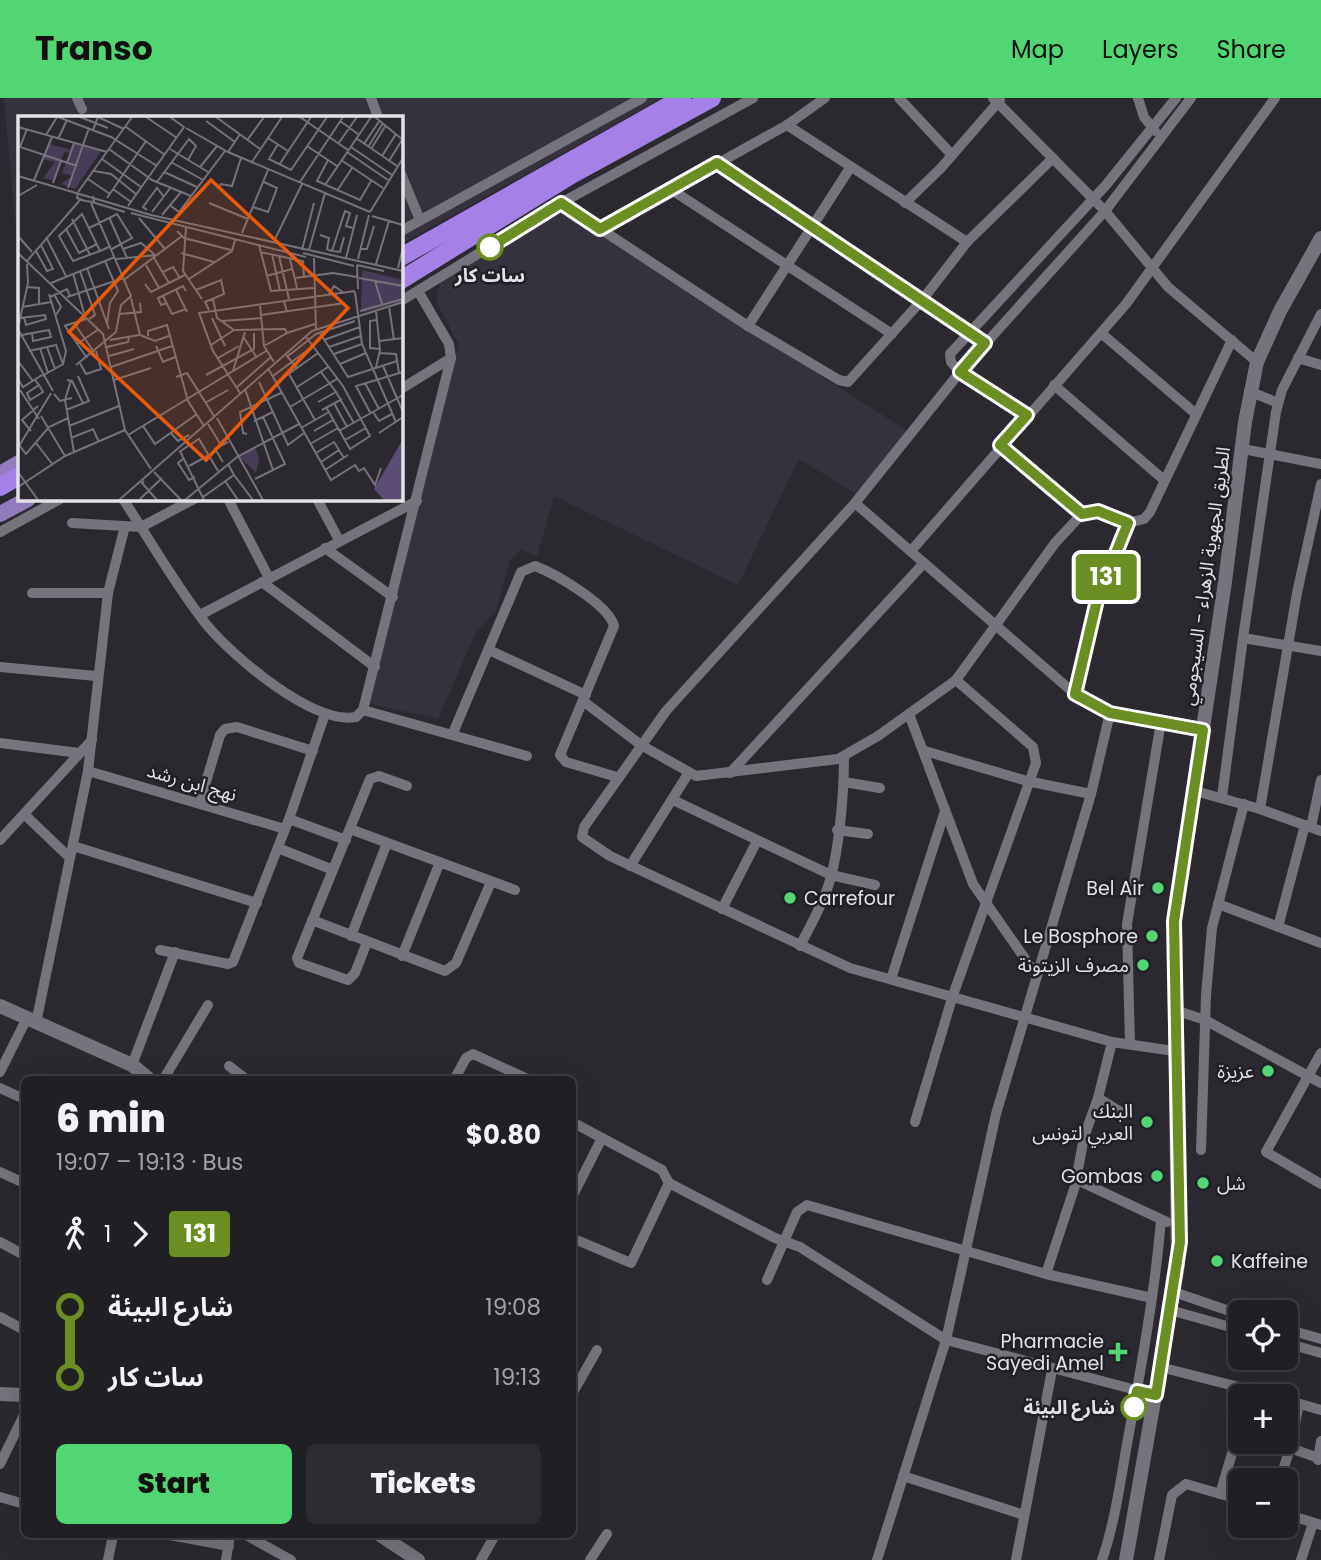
<!DOCTYPE html>
<html lang="en">
<head>
<meta charset="utf-8">
<style>
	:root { --surface:#201f23; --page:#2d2c30; --text:#f1f3f6; --muted:#a2a2a6; --line:#3d3d41; --accent:#52d673 }
	body { margin:0; font-family:Poppins,"Noto Sans Arabic",sans-serif; background:var(--page); color:var(--text); height:100vh; display:flex; flex-direction:column; font-size:26px; white-space:nowrap }
	* { box-sizing:border-box; margin:0 }
	p { font-size:23px; color:var(--muted) }
	.icon { flex:none; width:38px; height:38px; fill:none; stroke:currentColor; stroke-width:2; stroke-linecap:round; stroke-linejoin:round }
	.map { position:relative; flex:1; overflow:hidden }
	.drawer { position:absolute; left:21px; top:978px; width:555px; height:462px; display:flex; flex-direction:column; background:var(--surface); border-radius:10px; box-shadow:0 7px 28px #0002,0 0 0 2px var(--line) }
	.drawer>* { flex:none }
	.badge { padding:0 14px; border-radius:5px; font-size:24px; line-height:46px }
	.tools { position:absolute; left:1228px; top:1202px; display:grid; gap:14px }
	.tools a { display:grid; place-items:center; width:70px; height:70px; border-radius:10px; background:var(--surface); box-shadow:0 7px 28px #0002,0 0 0 2px var(--line); font-size:35px }
	.map>.badge { position:absolute; translate:-50% -50%; box-shadow:0 0 0 4px #fff }
	.legs { display:flex; align-items:center; gap:10px; height:77px; padding:0 35px; font-size:23px }
	.legs p { margin-inline-start:auto }
	.overview { display:flex; align-items:center; justify-content:space-between; height:119px; padding:0 35px }
	h1 { font-size:38px; font-weight:800; line-height:52px }
	.action { display:flex; gap:14px; margin-top:auto; padding:14px 35px }
	.action a { flex:1; height:80px; border-radius:10px; background:var(--accent); color:#111; font-size:28px; font-weight:800; line-height:80px; text-align:center }
	.action a+a { background:var(--page); color:var(--text) }
	ul { padding:0 35px; list-style:none }
	li { display:flex; align-items:center; gap:24px; height:70px; font-size:26px }
	li i { display:grid; place-items:center; width:10px; height:100%; margin:0 9px; background:currentColor }
	li i::after { content:''; width:18px; height:18px; margin:-9px; border:5px solid; border-radius:50%; background:var(--surface) }
	li p { margin-inline-start:auto }
	li:first-child i { background:linear-gradient(#0000 50%,currentColor 0) }
	li:last-child i { background:linear-gradient(currentColor 50%,#0000 0) }
	header { display:flex; align-items:center; gap:42px; box-sizing:border-box; height:98px; padding:0 35px; background:var(--accent); color:#111 }
	header strong { font-size:33px }
	nav { display:flex; gap:38px; margin-inline-start:auto; font-size:24px }
	.map>svg:first-child { display:block }
	.built { fill:#35323d }
	.lines { fill:none; stroke-linecap:round; stroke-linejoin:round }
	.street { stroke:#75737b; stroke-width:10 }
	.secondary { stroke:#75737b; stroke-width:14 }
	.primary { stroke:#927bbc; stroke-width:16 }
	.highway { stroke:#a581e7; stroke-width:18 }
	.line-1-casing { stroke:#fff; stroke-width:16 }
	.line-1 { stroke:#6b8e23; stroke-width:10 }
	.stop-1-dot { fill:#fff; stroke:#6b8e23; stroke-width:3.5 }
	.poi-dot { fill:#52d673; stroke:#211f26; stroke-width:2.5 }
	.labels { text-anchor:middle; stroke-width:5; stroke-linejoin:round; paint-order:stroke }
	.stop-label { font-size:19px; font-weight:bold; fill:#e3e2e6; stroke:#211f26 }
	.street-label { font-size:19px; fill:#e3e2e6; stroke:#211f26 }
	.poi-label { font-size:19px; fill:#e3e2e6; stroke:#211f26; text-anchor:end }
	.inset-road { fill:none; stroke:#757378; stroke-width:2 }
	.view { fill:#e8590c; fill-opacity:0.15; stroke:#e8590c; stroke-width:3.5 }
	.inset-edge { fill:none; stroke:#e3e2e6; stroke-width:3.5 }
</style>
</head>
<body>
<header>
<strong>Transo</strong>
<nav><a>Map</a><a>Layers</a><a>Share</a></nav>
</header>
<div class="map">
<svg width="1321" height="1462" viewBox="0 0 1321 1462">
	<rect width="100%" height="100%" fill="#2b292f"/>
	<!-- built -->
	<g class="built">
		<path d="M 4,0 L 662,0 L 401,146 L 401,19 L 19,19 L 19,164 Z"/>
		<path d="M 562,112 L 909,334 L 856,396 L 799,361 L 738,487 L 554,398 L 537,458 L 521,452 L 510,462 L 496,513 L 476,534 L 438,621 L 368,605 L 459,247 L 436,203 L 441,179 Z"/>
	</g>
	<g class="lines">
		<!-- street -->
		<g class="street">
			<path d="M 77,0 L 82,11"/>
			<path d="M 371,0 L 378,19"/>
			<path d="M 899,0 L 952,57"/>
			<path d="M 993,0 L 1105,113 L 1168,189 L 1257,264"/>
			<path d="M 1138,0 L 1144,19 L 1155,33"/>
			<path d="M 1176,0 L 1106,87 L 950,256 L 951,264 L 960,274 L 1105,113 L 1191,0"/>
			<path d="M 787,27 L 967,144"/>
			<path d="M 717,65 L 985,245"/>
			<path d="M 401,76 L 420,122"/>
			<path d="M 672,92 L 892,236"/>
			<path d="M 561,105 L 748,228 L 839,282 L 848,284 L 923,201 L 967,144 L 1053,60"/>
			<path d="M 905,105 L 941,70 L 1000,2"/>
			<path d="M 600,131 L 787,27 L 825,0"/>
			<path d="M 401,133 L 642,0"/>
			<path d="M 401,203 L 561,105 L 753,0"/>
			<path d="M 1321,216 L 1282,292 L 1276,314 L 1243,540 L 1321,553"/>
			<path d="M 748,228 L 850,70"/>
			<path d="M 1101,235 L 1196,316"/>
			<path d="M 1298,260 L 1321,267"/>
			<path d="M 1054,287 L 1164,382"/>
			<path d="M 401,291 L 451,260"/>
			<path d="M 1249,293 L 1278,305"/>
			<path d="M 1027,317 L 960,274 L 855,405 L 666,613 L 584,729 L 582,739 L 610,758 L 850,870 L 1112,944 L 1174,953"/>
			<path d="M 1000,347 L 1082,416"/>
			<path d="M 1243,351 L 1321,366"/>
			<path d="M 123,401 C 150,442 175,487 206,526 C 232,558 313,627 356,619 L 363,612 L 527,658"/>
			<path d="M 228,401 L 269,480"/>
			<path d="M 317,401 L 339,442"/>
			<path d="M 855,405 L 1075,596 L 1110,615 L 1203,632"/>
			<path d="M 72,425 L 141,429 L 194,401"/>
			<path d="M 1128,425 L 1144,421 L 1150,414 L 1232,242"/>
			<path d="M 0,434 L 60,401"/>
			<path d="M 325,450 L 393,499"/>
			<path d="M 911,453 L 1126,206 L 1275,0"/>
			<path d="M 262,484 L 375,569"/>
			<path d="M 32,495 L 108,495"/>
			<path d="M 200,517 L 417,403"/>
			<path d="M 489,552 L 586,597"/>
			<path d="M 0,569 L 96,578"/>
			<path d="M 583,603 L 641,647 L 696,678 L 838,661 L 878,638 L 956,582 L 1055,445 L 1082,416 L 1098,413 L 1128,425 L 1097,502 L 1075,596"/>
			<path d="M 363,612 L 451,260 L 449,246 L 418,193"/>
			<path d="M 909,616 L 973,786 L 1037,878"/>
			<path d="M 453,635 L 521,474 L 535,468 C 556,476 609,507 614,528 L 560,657 L 566,664 L 617,679"/>
			<path d="M 0,645 L 79,655"/>
			<path d="M 925,653 L 1027,683 L 1091,696"/>
			<path d="M 88,673 L 285,731"/>
			<path d="M 730,675 L 924,465"/>
			<path d="M 844,684 L 880,690"/>
			<path d="M 1195,693 L 1260,711 L 1321,733"/>
			<path d="M 1222,699 L 1243,540"/>
			<path d="M 673,702 L 831,777 L 875,787"/>
			<path d="M 200,704 L 220,637 L 225,631 L 237,629 L 313,653"/>
			<path d="M 1260,711 L 1297,495 L 1321,386"/>
			<path d="M 24,716 L 69,759"/>
			<path d="M 289,721 L 346,742"/>
			<path d="M 1311,729 L 1321,682"/>
			<path d="M 350,731 L 515,792"/>
			<path d="M 837,732 L 868,736"/>
			<path d="M 0,742 L 92,642"/>
			<path d="M 73,748 L 257,805"/>
			<path d="M 278,750 L 333,772"/>
			<path d="M 630,768 L 688,676"/>
			<path d="M 1218,806 L 1321,845"/>
			<path d="M 722,811 L 757,743"/>
			<path d="M 312,822 L 445,873 L 456,865 L 491,784"/>
			<path d="M 1278,829 L 1305,727"/>
			<path d="M 351,838 L 387,745"/>
			<path d="M 367,844 L 355,875 L 348,882 L 299,865 L 297,860 L 370,681 L 379,678 L 407,688"/>
			<path d="M 800,848 C 809,830 819,813 826,794 C 839,761 844,695 844,659"/>
			<path d="M 160,852 L 228,866 L 233,864 L 289,721 L 325,616"/>
			<path d="M 402,858 L 440,764"/>
			<path d="M 891,881 L 945,713"/>
			<path d="M 1175,912 L 1205,922 L 1321,985"/>
			<path d="M 36,925 L 88,673 L 108,495 L 125,428"/>
			<path d="M 1112,944 L 1098,1000 L 1124,1016"/>
			<path d="M 1130,946 L 1127,826 L 1161,624"/>
			<path d="M 1321,955 L 1266,1054 L 1321,1086"/>
			<path d="M 132,967 L 175,854"/>
			<path d="M 229,968 L 247,982"/>
			<path d="M 0,974 L 27,920"/>
			<path d="M 163,982 L 208,907"/>
			<path d="M 454,982 L 466,960 L 473,956 L 530,982"/>
			<path d="M 0,990 L 24,1001"/>
			<path d="M 572,1024 L 662,1072 L 669,1085 L 775,1140 L 800,1149 L 946,1242 L 1155,1297"/>
			<path d="M 915,1024 L 953,897 L 1036,665 L 1033,649 L 956,582"/>
			<path d="M 1201,1052 L 1206,897 L 1212,830 L 1244,706"/>
			<path d="M 0,1074 L 24,1085"/>
			<path d="M 1075,1081 L 1167,1124"/>
			<path d="M 572,1099 L 602,1040"/>
			<path d="M 572,1140 L 631,1165 L 669,1085"/>
			<path d="M 0,1144 L 24,1157"/>
			<path d="M 1046,1176 L 1075,1088 L 1084,1039 L 1098,1000"/>
			<path d="M 767,1182 L 797,1114 L 807,1107 L 1046,1176 L 1152,1200"/>
			<path d="M 1174,1194 L 1241,1217"/>
			<path d="M 1170,1212 L 1241,1232"/>
			<path d="M 0,1219 L 24,1232"/>
			<path d="M 1286,1231 L 1321,1241"/>
			<path d="M 1286,1245 L 1321,1255"/>
			<path d="M 1160,1269 L 1274,1298"/>
			<path d="M 572,1296 L 597,1252"/>
			<path d="M 1286,1302 L 1321,1312"/>
			<path d="M 1290,1350 L 1299,1306"/>
			<path d="M 1318,1362 L 1321,1343"/>
			<path d="M 0,1366 L 24,1317"/>
			<path d="M 903,1378 L 1024,1417"/>
			<path d="M 1280,1382 L 1290,1350 L 1316,1359"/>
			<path d="M 1220,1396 L 1241,1325"/>
			<path d="M 0,1399 L 24,1406"/>
			<path d="M 1286,1416 L 1321,1427"/>
			<path d="M 170,1437 L 229,1448"/>
			<path d="M 246,1437 L 291,1462"/>
			<path d="M 108,1462 L 113,1437"/>
			<path d="M 226,1462 L 230,1437"/>
			<path d="M 481,1462 L 495,1437"/>
			<path d="M 590,1462 L 607,1436"/>
			<path d="M 877,1462 L 946,1242 L 996,1016 L 1091,696 L 1110,615"/>
			<path d="M 1016,1462 L 1052,1272"/>
			<path d="M 1102,1462 C 1116,1421 1121,1378 1129,1335 C 1142,1265 1155,1193 1161,1122"/>
			<path d="M 1159,1462 L 1172,1397 L 1186,1386 L 1241,1402"/>
			<path d="M 1301,1462 L 1313,1425"/>
		</g>
		<!-- secondary -->
		<g class="secondary">
			<path d="M 0,908 L 132,967 L 150,982"/>
			<path d="M 0,1296 L 24,1297"/>
			<path d="M 380,1437 L 418,1462"/>
			<path d="M 1126,1462 L 1178,1167 L 1174,823 L 1225,484 L 1245,324 L 1257,264 L 1280,213 L 1321,140"/>
		</g>
		<!-- primary -->
		<g class="primary">
			<path d="M 0,376 L 19,365"/>
			<path d="M 0,416 L 28,401"/>
		</g>
		<!-- highway -->
		<g class="highway">
			<path d="M 401,159 L 682,0"/>
			<path d="M 401,182 L 571,77 L 712,0"/>
			<path d="M 0,389 L 19,378"/>
		</g>
	</g>
	<g class="lines">
		<!-- line-1 casing -->
		<g class="line-1-casing">
			<path id="line-1" d="M 490,149 L 561,105 L 600,131 L 717,65 L 985,245 L 960,274 L 1027,317 L 1000,347 L 1082,416 L 1098,413 L 1128,425 L 1097,502 L 1075,596 L 1110,615 L 1203,632 L 1174,823 L 1180,1144 L 1156,1297 L 1137,1293 L 1134,1309"/>
		</g>
		<!-- line-1 -->
		<use href="#line-1" class="line-1"/>
	</g>
	<!-- markers -->
	<g class="stop-1-dot">
		<circle cx="490" cy="149" r="12"/>
		<circle cx="1134" cy="1309" r="12"/>
	</g>
	<g class="poi-dot">
		<circle cx="1158" cy="790" r="7"/>
		<circle cx="790" cy="800" r="7"/>
		<circle cx="1152" cy="838" r="7"/>
		<circle cx="1143" cy="867" r="7"/>
		<circle cx="1268" cy="973" r="7"/>
		<circle cx="1147" cy="1024" r="7"/>
		<circle cx="1157" cy="1078" r="7"/>
		<circle cx="1203" cy="1085" r="7"/>
		<circle cx="1217" cy="1163" r="7"/>
		<path d="M1114.5 1243.5h7v7h7v7h-7v7h-7v-7h-7v-7h7z"/>
	</g>
	<g class="labels">
		<!-- stop labels -->
		<g class="stop-label">
			<text x="490" y="184">سات كار</text>
			<text x="1115" y="1316" text-anchor="end">شارع البيئة</text>
		</g>
		<!-- street labels -->
		<g class="street-label">
			<text transform="translate(1205 478) rotate(-82)" y="7">الطريق الجهوية الزهراء - السيجومي</text>
			<text transform="translate(192 684) rotate(16)" y="7">نهج ابن رشد</text>
		</g>
		<!-- poi labels -->
		<g class="poi-label">
			<text x="1144" y="797">Bel Air</text>
			<text x="804" y="807" text-anchor="start">Carrefour</text>
			<text x="1138" y="845">Le Bosphore</text>
			<text x="1129" y="874">مصرف الزيتونة</text>
			<text x="1254" y="980">عزيزة</text>
			<text x="1133" y="1020">البنك<tspan x="1133" dy="22">العربي لتونس</tspan></text>
			<text x="1143" y="1085">Gombas</text>
			<text x="1217" y="1092" text-anchor="start">شل</text>
			<text x="1231" y="1170" text-anchor="start">Kaffeine</text>
			<text x="1104" y="1250">Pharmacie<tspan x="1104" dy="22">Sayedi Amel</tspan></text>
		</g>
	</g>
	<!-- overview -->
	<g transform="translate(18 18)">
		<rect width="385" height="385" fill="#2b292f"/>
		<path d="M 57,27 L 83,35 L 57,73 L 43,68 L 54,60 L 44,57 L 52,37 L 46,36 L 36,65 L 25,62 L 37,46 L 25,43 L 31,28 L 54,34 ZM 344,154 L 385,164 L 385,185 L 343,197 ZM 237,331 L 241,343 L 238,357 L 222,341 Z" fill="#473d5a"/>
		<path d="M 385,323 L 385,384 L 366,384 L 356,373 Z" fill="#5b4d76"/>
		<path class="inset-road" d="M 40,1 L 93,21 L 139,50M 62,1 L 90,12M 128,1 L 159,22M 198,1 L 242,33M 282,1 L 330,34M 357,1 L 385,24M 188,5 L 217,26M 322,5 L 340,18M 0,11 L 89,36M 108,11 L 147,39M 168,12 L 210,36 L 352,96M 9,13 L 2,31 L 59,50M 75,14 L 80,1 L 106,13M 28,19 L 39,1M 250,22 L 270,35M 338,22 L 379,50M 40,23 L 49,4M 230,23 L 246,1M 260,28 L 251,43 L 273,54 L 309,1M 320,28 L 339,1M 346,28 L 362,4M 289,30 L 319,50M 333,31 L 374,59M 350,31 L 365,7M 91,33 L 134,64 L 173,80M 152,33 L 190,56M 353,33 L 368,9M 210,36 L 222,18M 329,36 L 370,64M 364,40 L 378,18M 84,43 L 123,71M 310,44 L 299,65 L 342,84 L 353,65M 323,44 L 365,72M 371,45 L 384,24M 153,46 L 185,64M 234,46 L 264,1M 49,47 L 56,27M 261,49 L 293,1M 182,51 L 199,30M 76,55 L 93,58 L 119,79M 146,56 L 179,71M 0,60 L 133,99 L 385,155M 70,63 L 92,78M 16,64 L 34,21M 139,66 L 171,23 L 178,30 L 170,44M 282,66 L 325,1M 35,67 L 43,45M 307,69 L 353,1M 50,72 L 71,12M 95,73 L 113,86M 200,73 L 203,68 L 214,70 L 223,42M 319,75 L 334,52M 60,76 L 114,1M 60,77 L 59,82 L 67,85 L 76,86 L 75,80M 0,80 L 19,69M 89,82 L 128,25M 74,86 L 107,96M 191,87 L 230,103M 110,90 L 166,11 L 152,1M 153,90 L 161,96 L 207,35M 235,91 L 250,96 L 259,72 L 246,66M 129,94 L 125,91 L 139,72 L 146,81M 134,96 L 153,71M 352,96 L 385,42M 113,97 L 288,141M 144,99 L 163,76M 354,100 L 385,109M 91,101 L 109,142M 121,102 L 147,133M 54,103 L 72,139M 168,111 L 165,155 L 184,183M 71,112 L 99,98 L 114,122 L 94,133M 48,113 L 61,137 L 79,128M 159,115 L 166,122 L 213,134M 224,117 L 250,54M 302,119 L 311,122 L 309,133 L 313,135M 0,120 L 14,136M 28,121 L 48,160M 326,121 L 322,136 L 314,135 L 327,95 L 332,97 L 328,110 L 335,112M 256,125 L 284,68M 241,129 L 253,175 L 296,172M 105,133 L 123,127 L 137,139M 342,133 L 349,133 L 356,110M 284,134 L 296,87M 291,134 L 307,77M 18,135 L 29,155 L 35,153 L 23,129M 82,135 L 64,98 L 41,120 L 55,145 L 82,135 L 93,130M 242,136 L 285,145 L 286,162M 0,137 L 85,218 L 107,314 L 133,353M 163,137 L 196,146M 285,137 L 336,150M 254,138 L 262,175M 261,140 L 271,183M 136,142 L 151,167M 296,142 L 298,213M 328,142 L 339,99M 98,143 L 139,139M 272,143 L 279,172M 340,143 L 351,99M 9,145 L 62,84M 87,145 L 100,175 L 92,187 L 89,207M 358,148 L 371,105M 128,149 L 141,172M 339,149 L 340,173M 339,149 L 366,155M 69,152 L 91,213M 380,152 L 385,131M 62,155 L 77,199 L 71,203M 145,156 L 155,151 L 162,162M 55,157 L 66,197M 248,160 L 274,153M 277,162 L 315,157 L 339,161M 341,162 L 385,170M 107,163 L 164,120M 171,163 L 214,135 L 217,124M 357,165 L 364,188M 33,167 L 97,141M 127,168 L 133,176 L 167,159M 9,171 L 21,172 L 21,189M 158,174 L 169,196M 178,174 L 203,164 L 206,178 L 187,186 L 191,194M 337,176 L 344,228 L 378,306M 37,180 L 43,191 L 38,199M 145,180 L 154,198 L 168,193M 310,180 L 316,170 L 326,177M 32,181 L 49,173 L 52,180M 49,181 L 106,162M 113,182 L 122,219 L 137,225 L 151,220M 195,183 L 199,202 L 216,214 L 267,213 L 269,217 L 246,230M 266,185 L 337,175M 149,187 L 143,189 L 140,182 L 165,170 L 168,175M 242,189 L 246,230 L 256,246M 371,190 L 376,224M 4,191 L 33,186M 342,195 L 385,183M 102,198 L 123,196 L 122,187M 243,199 L 327,187M 2,202 L 27,199 L 28,203 L 8,209 L 6,201M 194,202 L 207,230M 358,204 L 352,205 L 352,232 L 362,233M 204,205 L 244,202M 56,207 L 76,236M 46,210 L 68,203M 47,210 L 69,242M 0,212 L 10,167 L 9,148M 0,213 L 35,275M 269,217 L 297,208M 302,217 L 330,261 L 379,245M 0,220 L 9,218 L 31,214 L 33,221 L 15,225 L 14,217M 130,220 L 130,215 L 149,209 L 170,285 L 186,310M 288,221 L 325,270 L 352,320 L 332,333 L 308,291M 226,222 L 239,242M 92,224 L 121,219M 306,224 L 342,211M 361,225 L 385,222M 59,228 L 81,213M 193,229 L 216,214M 138,230 L 145,246 L 157,241M 29,231 L 37,253M 89,231 L 110,226 L 111,221M 311,231 L 343,220M 22,232 L 30,257M 11,235 L 38,229 L 45,248M 361,237 L 378,238 L 381,257M 316,238 L 344,228M 91,240 L 116,233M 200,242 L 221,230M 0,245 L 15,265M 62,247 L 68,258 L 83,253 L 78,235M 322,248 L 348,237M 58,249 L 98,216 L 103,189 L 113,180 L 73,87M 365,250 L 385,296M 93,251 L 154,230M 358,251 L 362,234 L 358,195M 250,252 L 313,364 L 337,349 L 341,355 L 346,352 L 357,369 L 363,352M 279,252 L 269,240 L 274,237 L 298,218 L 337,205M 215,255 L 227,216M 271,258 L 297,304M 188,259 L 236,233 L 236,217M 24,260 L 45,248 L 48,235 L 31,178M 255,260 L 295,230M 158,261 L 169,257 L 196,300M 0,263 L 5,271 L 24,259M 17,264 L 21,269 L 25,276 L 12,284 L 9,277 L 21,269M 49,264 L 54,265 L 65,287M 53,264 L 47,284 L 56,336M 96,264 L 133,252M 241,266 L 270,329 L 286,317M 258,267 L 300,237M 347,267 L 361,293M 279,271 L 310,251M 218,272 L 253,241M 227,273 L 255,354M 2,274 L 21,303M 318,276 L 336,307M 222,277 L 195,235 L 181,197 L 266,185 L 269,196M 36,278 L 42,285 L 54,282M 300,286 L 318,276 L 303,256M 187,287 L 210,274M 316,287 L 329,311M 272,291 L 319,263M 48,294 L 71,285 L 60,260M 304,294 L 324,283M 355,296 L 361,305 L 374,298M 353,298 L 338,270 L 385,256M 23,300 L 47,340M 199,302 L 245,384M 236,305 L 255,296M 190,308 L 203,329M 51,310 L 101,290M 125,310 L 137,328 L 179,298M 283,312 L 311,296M 13,315 L 4,304 L 20,290M 296,315 L 315,304M 321,315 L 385,279M 153,317 L 160,325 L 171,319M 361,317 L 385,301M 229,318 L 225,317 L 222,296 L 263,277M 110,319 L 248,235M 53,322 L 75,313 L 81,326M 327,324 L 348,312M 18,327 L 35,349M 292,328 L 320,312M 1,330 L 33,277M 2,330 L 8,338 L 31,311 L 50,302M 162,335 L 186,384M 161,336 L 181,323 L 200,355M 298,337 L 316,326 L 326,342M 166,342 L 160,347 L 171,364 L 177,361M 205,346 L 197,333 L 210,326M 303,346 L 321,334M 171,350 L 191,339M 307,354 L 330,339M 0,356 L 20,384M 136,356 L 163,384M 216,359 L 235,384M 237,363 L 267,348 L 245,301M 126,365 L 124,367 L 139,384M 207,365 L 220,384M 0,371 L 47,340 L 107,314M 185,381 L 216,359 L 210,348M 101,384 L 294,215 L 385,186M 121,384 L 144,362M 167,384 L 219,341 L 281,308"/>
		<path class="view" d="M 193,64 L 330,192 L 188,344 L 51,216 Z"/>
		<rect width="385" height="385" class="inset-edge"/>
	</g>
</svg>
<div class="tools">
<a><svg class="icon" aria-label="locate" viewBox="0 0 24 24"><circle cx="12" cy="12" r="6"/><path d="M12 2v4M12 18v4M2 12h4M18 12h4"/></svg></a>
<a>+</a>
<a>−</a>
</div>
<b class="badge" style="left:1106px;top:479px;background:#6b8e23;color:#fff">131</b>
<section class="drawer">
<div class="overview"><div><h1>6 min</h1><p>19:07 – 19:13 · Bus</p></div><b>$0.80</b></div>
<div class="legs"><svg class="icon" aria-label="walk" viewBox="0 0 24 24"><circle cx="13" cy="4" r="2"/><path d="M13 8l-2 6 4 7M11 14l-3 7M7 12l3-4h3l4 4"/></svg>1<svg class="icon" aria-label="forward" viewBox="0 0 24 24"><path d="M9 5l7 7-7 7"/></svg><b class="badge" style="background:#6b8e23;color:#fff">131</b></div>
<ul>
<li><i style="color:#6b8e23"></i><b>شارع البيئة</b><p>19:08</p></li>
<li><i style="color:#6b8e23"></i><b>سات كار</b><p>19:13</p></li>
</ul>
<div class="action"><a>Start</a><a>Tickets</a></div>
</section>
</div>
</body>
</html>
